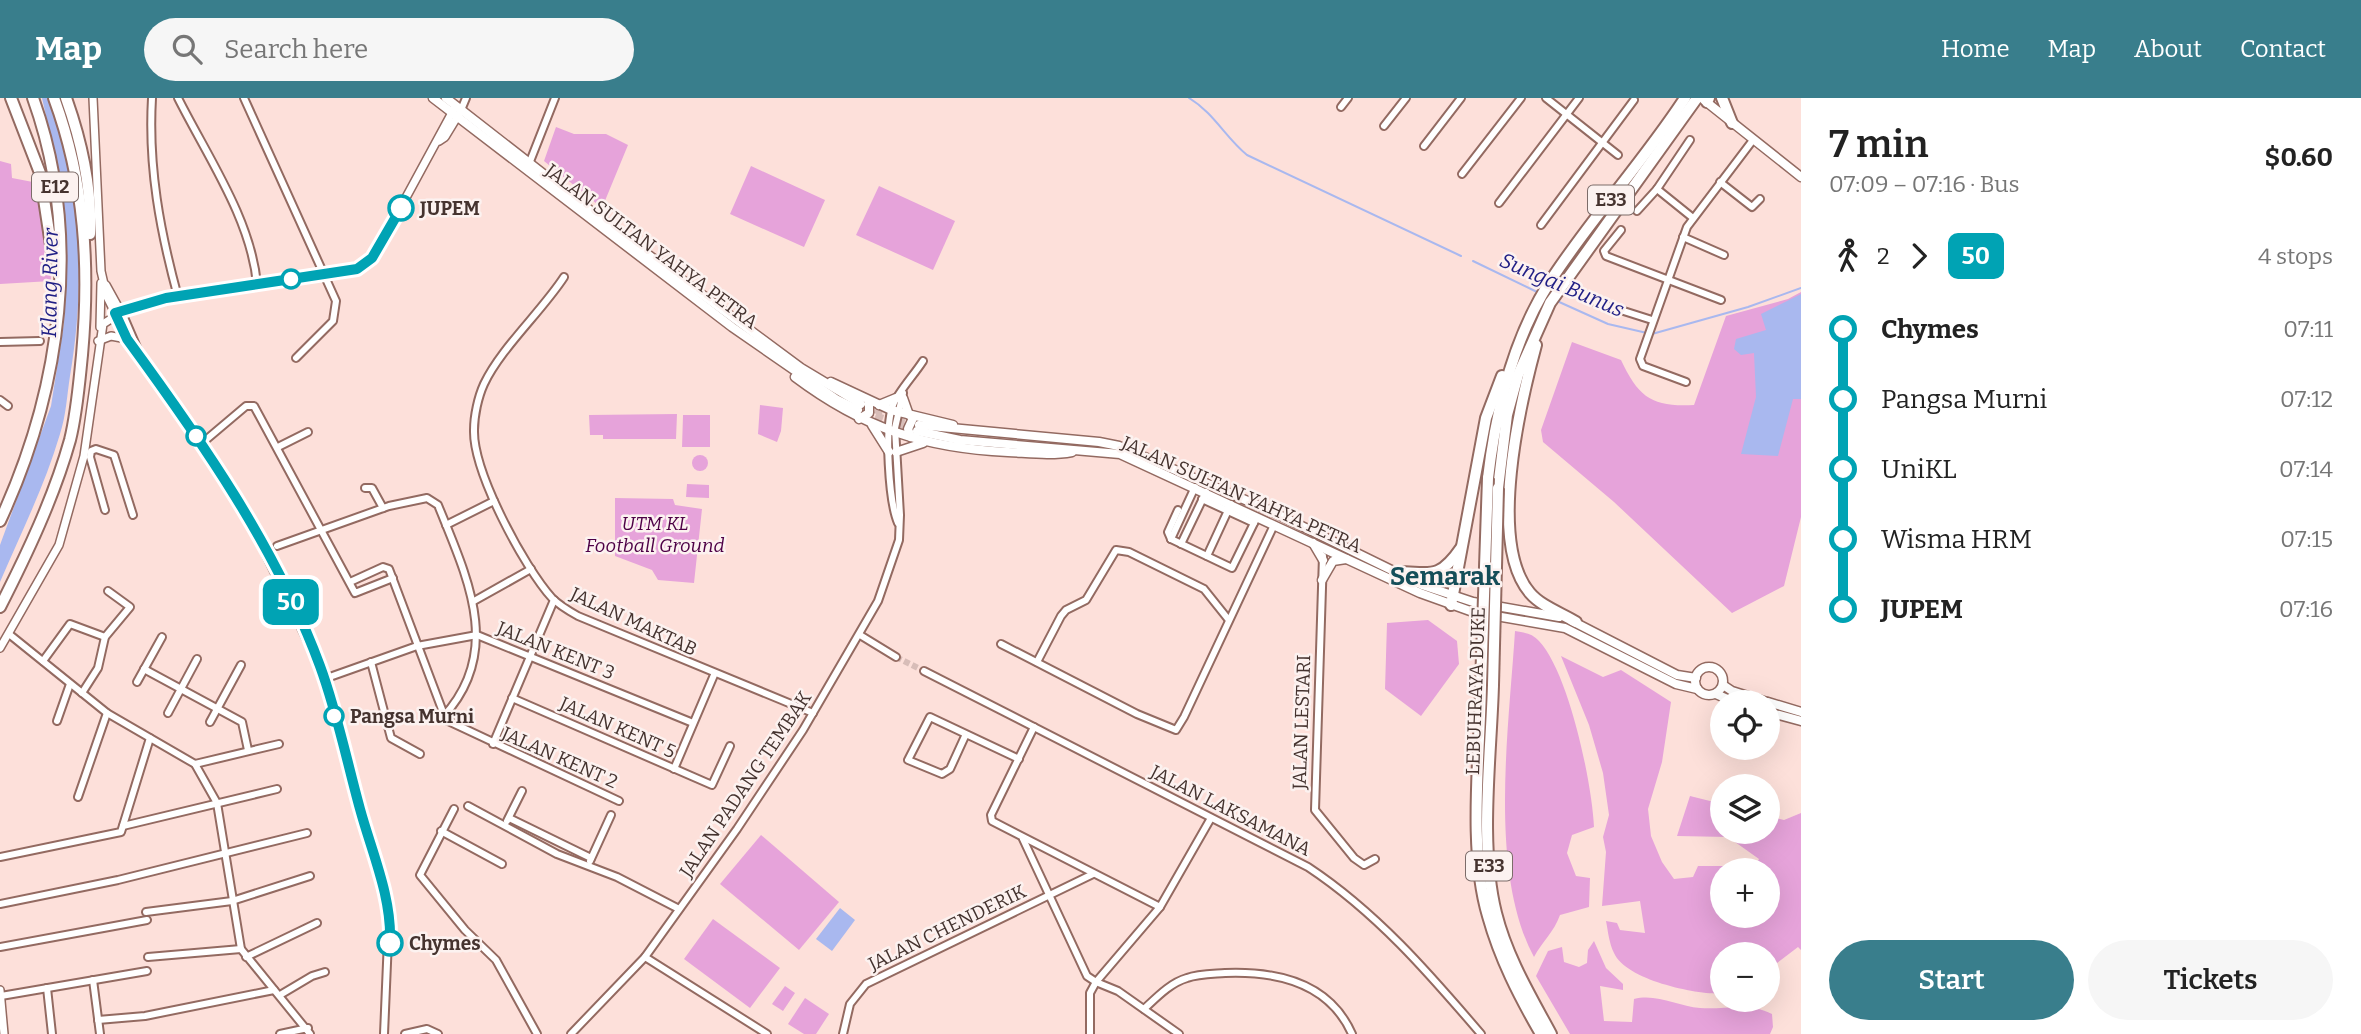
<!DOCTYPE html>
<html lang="en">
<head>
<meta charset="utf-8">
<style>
	:root { --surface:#fff; --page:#f6f6f6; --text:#222; --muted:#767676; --accent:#397e8c }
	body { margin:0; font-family:Bitter,serif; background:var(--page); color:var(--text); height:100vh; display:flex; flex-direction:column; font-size:26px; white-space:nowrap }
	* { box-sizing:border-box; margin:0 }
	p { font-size:23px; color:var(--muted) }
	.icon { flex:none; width:38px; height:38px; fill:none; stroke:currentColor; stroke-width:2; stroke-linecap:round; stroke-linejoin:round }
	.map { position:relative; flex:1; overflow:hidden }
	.drawer { display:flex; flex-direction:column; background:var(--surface); width:560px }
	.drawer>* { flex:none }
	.badge { padding:0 14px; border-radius:10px; font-size:24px; line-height:46px }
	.controls { position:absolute; left:1710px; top:592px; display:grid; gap:14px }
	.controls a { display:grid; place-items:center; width:70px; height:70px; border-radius:50%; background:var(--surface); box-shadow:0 7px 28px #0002; font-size:35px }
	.map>.badge { position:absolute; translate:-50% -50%; box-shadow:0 0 0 4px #fff }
	.legs { display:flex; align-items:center; gap:10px; height:77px; padding:0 28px; font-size:23px }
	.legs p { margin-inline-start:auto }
	.summary { display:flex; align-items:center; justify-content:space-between; height:119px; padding:0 28px }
	h1 { font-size:38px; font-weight:600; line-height:52px }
	.primary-button { display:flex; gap:14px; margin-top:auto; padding:14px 28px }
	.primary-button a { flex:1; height:80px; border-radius:42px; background:var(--accent); color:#fff; font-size:28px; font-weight:600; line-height:80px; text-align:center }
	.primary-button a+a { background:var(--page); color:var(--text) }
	ul { padding:0 28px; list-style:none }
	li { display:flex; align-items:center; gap:24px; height:70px; font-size:26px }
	li i { display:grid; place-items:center; width:10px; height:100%; margin:0 9px; background:currentColor }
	li i::after { content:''; width:18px; height:18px; margin:-9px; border:5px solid; border-radius:50%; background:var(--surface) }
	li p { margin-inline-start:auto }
	li:first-child i { background:linear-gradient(#0000 50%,currentColor 0) }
	li:last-child i { background:linear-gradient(currentColor 50%,#0000 0) }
	header { display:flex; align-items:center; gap:42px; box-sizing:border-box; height:98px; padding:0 35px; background:var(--accent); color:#fff }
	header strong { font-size:33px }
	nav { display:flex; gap:38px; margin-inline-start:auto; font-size:24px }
	.search { width:490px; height:63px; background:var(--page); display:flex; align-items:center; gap:18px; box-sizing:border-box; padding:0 24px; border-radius:38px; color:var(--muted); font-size:26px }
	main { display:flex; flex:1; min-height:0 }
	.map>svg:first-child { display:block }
	.green { fill:#e6a3da; fill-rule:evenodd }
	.water { fill:#a9b8ef }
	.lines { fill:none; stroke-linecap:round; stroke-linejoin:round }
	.stream { stroke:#a9b8ef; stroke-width:2 }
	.minor-tunnel { stroke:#d8bdb8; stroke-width:6; stroke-dasharray:6 3; stroke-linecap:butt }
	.secondary-tunnel { stroke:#d8bdb8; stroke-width:8; stroke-dasharray:8 4; stroke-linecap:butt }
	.minor-casing { stroke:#936a61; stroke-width:10 }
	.tertiary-casing { stroke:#936a61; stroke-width:10 }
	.secondary-casing { stroke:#936a61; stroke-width:11 }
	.motorway-casing { stroke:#936a61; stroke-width:14 }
	.minor { stroke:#fff; stroke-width:6 }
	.tertiary { stroke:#fff; stroke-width:7 }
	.secondary { stroke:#fff; stroke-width:8 }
	.motorway { stroke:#fff; stroke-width:10 }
	.motorway-bridge-casing { stroke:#936a61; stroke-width:14; stroke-linecap:butt }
	.motorway-bridge { stroke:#fff; stroke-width:10 }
	.line-1-casing { stroke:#fff; stroke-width:16 }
	.line-1 { stroke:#00a3b4; stroke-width:10 }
	.stop-1-dot { fill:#fff; stroke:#00a3b4; stroke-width:3.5 }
	.labels { text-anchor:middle; stroke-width:5; stroke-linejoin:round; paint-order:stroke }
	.shield { fill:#fcf2f0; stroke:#7c6c69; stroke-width:2 }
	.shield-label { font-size:18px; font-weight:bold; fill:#45332f }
	.stop-label { font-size:19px; font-weight:bold; fill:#45332f; stroke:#fcf2f0; text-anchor:start }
	.street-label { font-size:19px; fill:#45332f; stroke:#fcf2f0 }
	.park-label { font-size:19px; font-style:italic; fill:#4d0046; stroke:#fcf2f0 }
	.water-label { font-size:21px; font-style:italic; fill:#1f1e85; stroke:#fcf2f0 }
	.district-label { font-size:26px; font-weight:bold; fill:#154e59; stroke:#fcf2f0 }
</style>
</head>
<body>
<header>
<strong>Map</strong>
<div class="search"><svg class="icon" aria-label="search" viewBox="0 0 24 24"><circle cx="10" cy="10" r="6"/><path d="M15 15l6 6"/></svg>Search here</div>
<nav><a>Home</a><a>Map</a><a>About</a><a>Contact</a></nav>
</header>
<main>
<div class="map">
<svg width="1801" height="936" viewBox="0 0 1801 936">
	<rect width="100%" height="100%" fill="#fde0da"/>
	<!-- green -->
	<g class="green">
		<path d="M 556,29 L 574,36 L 606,36 L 628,47 L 602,110 L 544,63 Z"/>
		<path d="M 0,63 L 11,66 L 12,80 L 38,85 L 49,144 L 51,183 L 0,186 Z"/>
		<path d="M 751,68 L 825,102 L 804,149 L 730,116 Z"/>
		<path d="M 879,88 L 955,123 L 933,172 L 856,137 Z"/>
		<path d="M 1801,194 L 1801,419 L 1784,488 L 1732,515 L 1614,404 L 1543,344 L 1541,332 L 1572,244 L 1621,262 C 1639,300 1652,309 1694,307 L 1726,218 L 1788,201 Z"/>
		<path d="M 760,307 L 783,310 L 781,333 L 777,344 L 758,336 Z"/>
		<path d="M 677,316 L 676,341 L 603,341 L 603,337 L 590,337 L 589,317 Z"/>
		<path d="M 683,317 L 710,317 L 710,349 L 682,349 Z"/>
		<circle cx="700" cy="365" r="8"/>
		<path d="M 687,386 L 709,387 L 709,400 L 686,399 Z"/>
		<path d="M 615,400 L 673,401 L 675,407 L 702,411 L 694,485 L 658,482 L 652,472 L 615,458 Z"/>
		<path d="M 1428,522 L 1457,543 L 1459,566 L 1421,618 L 1385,591 L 1387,525 Z"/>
		<path d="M 1515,533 C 1525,535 1532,535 1539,543 C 1569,575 1592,685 1594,729 L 1572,737 L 1567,755 L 1576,778 L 1590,780 L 1589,809 L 1560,817 C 1554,834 1542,844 1534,859 C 1488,773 1509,630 1515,533 Z"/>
		<path d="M 1561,558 L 1603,579 L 1621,572 L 1671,604 L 1662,664 L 1648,711 L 1651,738 L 1662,764 L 1674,781 L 1693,779 L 1698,768 L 1755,768 L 1759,761 L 1728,739 L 1677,738 L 1690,698 L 1722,706 L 1722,733 L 1768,733 L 1768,718 L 1784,722 L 1801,715 L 1801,852 L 1798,849 L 1768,872 L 1768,856 L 1722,856 L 1722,896 C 1694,896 1626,882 1614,855 C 1609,845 1608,833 1606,823 L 1617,825 L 1620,832 L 1645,835 L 1640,803 L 1602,808 L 1606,754 L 1603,739 L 1609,717 L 1603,675 L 1589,627 ZM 1722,772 L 1768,772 L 1768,817 L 1722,817 Z"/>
		<path d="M 761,737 L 839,804 L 799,852 L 720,786 Z"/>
		<path d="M 713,821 L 780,870 L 750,910 L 684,861 Z"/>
		<path d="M 1594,843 L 1606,870 L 1623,886 L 1623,892 L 1600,888 L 1604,923 L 1632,924 L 1634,901 C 1656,895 1678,908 1700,910 C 1724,912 1750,904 1772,916 L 1773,929 L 1770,936 L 1570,936 L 1536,878 L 1548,853 L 1562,849 L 1564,864 L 1579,869 L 1587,865 L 1588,852 Z"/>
		<path d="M 785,888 L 795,895 L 783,913 L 772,906 Z"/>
		<path d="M 805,900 L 829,916 L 816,936 L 804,936 L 788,926 Z"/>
	</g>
	<!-- water -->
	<g class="water">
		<path d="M 42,0 L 50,0 C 81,91 86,184 70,278 C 67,297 66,318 60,336 C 45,387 21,435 0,484 L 0,447 L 51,308 L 64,225 L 67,155 L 62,89 Z"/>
		<path d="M 1801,196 L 1801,301 L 1793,301 L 1778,358 L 1741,356 L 1756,299 L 1754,255 L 1741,257 L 1734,251 L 1736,241 L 1766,232 L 1761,216 Z"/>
		<path d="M 840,810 L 855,822 L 832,853 L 816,841 Z"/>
	</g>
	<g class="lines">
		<!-- stream -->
		<g class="stream">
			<path d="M 1189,0 C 1214,15 1225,39 1247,57 L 1461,158"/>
			<path d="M 1473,163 L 1539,195"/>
			<path d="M 1557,203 L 1608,226 L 1647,235"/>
			<path d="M 1652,236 L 1748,209 L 1801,190"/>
		</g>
		<!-- minor-tunnel -->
		<path class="minor-tunnel" d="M 896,559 L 924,573"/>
		<!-- secondary-tunnel -->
		<g class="secondary-tunnel">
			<path d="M 864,307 L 917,327"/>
			<path d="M 864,314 L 914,332"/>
		</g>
		<!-- minor casing -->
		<g class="minor-casing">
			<g id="minor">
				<path d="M 152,0 C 148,69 160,133 178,199"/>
				<path d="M 178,0 C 207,58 251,121 257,186"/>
				<path d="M 244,0 L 336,203 L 333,223 L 296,260"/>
				<path d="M 1546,0 L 1618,57"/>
				<path d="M 1341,9 L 1348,0"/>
				<path d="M 461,12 L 466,0"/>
				<path d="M 1384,28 L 1406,0"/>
				<path d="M 1424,48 L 1461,0"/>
				<path d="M 529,66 L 555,0"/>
				<path d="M 1462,76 L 1521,0"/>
				<path d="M 1720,84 L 1752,109 L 1760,101"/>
				<path d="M 1657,91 L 1693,120"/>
				<path d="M 1499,105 L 1579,0"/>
				<path d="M 1637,113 L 1657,91 L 1690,42"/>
				<path d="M 1541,127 L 1634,2"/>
				<path d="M 1621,132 L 1604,153 L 1606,158 L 1721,202"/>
				<path d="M 1683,139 L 1724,157"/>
				<path d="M 564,179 C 542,213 501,250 484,286 C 478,299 474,318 474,332 C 473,374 524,469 552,500 C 559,507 569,513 578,518 L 813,615"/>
				<path d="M 1589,202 L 1652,222"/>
				<path d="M 123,217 L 142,261 L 240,403 L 319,567 L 377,766 L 389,818 L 384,936"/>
				<path d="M 117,220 L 136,254"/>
				<path d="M 0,244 L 40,243"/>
				<path d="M 1686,284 L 1643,268 L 1640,261 L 1687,129 L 1753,42"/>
				<path d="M 0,302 L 8,308"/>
				<path d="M 201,346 L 246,308 L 254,308 L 355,495 L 393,480"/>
				<path d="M 278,349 L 308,334"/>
				<path d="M 365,390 L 372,390 L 383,410"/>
				<path d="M 1202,401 L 1254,425"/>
				<path d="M 105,412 L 90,359 L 91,353 L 96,351 L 114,357 L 133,417"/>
				<path d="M 898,425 C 889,404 884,329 893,307 C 898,294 914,277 923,263"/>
				<path d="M 446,427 L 494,403"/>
				<path d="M 1171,441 L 1232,470 L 1257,419"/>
				<path d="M 1171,441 L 1195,389"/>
				<path d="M 1171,441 L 1168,434 L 1178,412"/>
				<path d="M 1181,446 L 1206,394"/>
				<path d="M 277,448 L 389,408 L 427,400 L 438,407 C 467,479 504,553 443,619"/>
				<path d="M 1207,458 L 1231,406"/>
				<path d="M 1323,458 L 1315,712 L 1354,760 L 1364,767 L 1375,761"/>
				<path d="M 350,484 L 383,469 L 389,471 L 446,622 L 619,703"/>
				<path d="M 474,503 L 531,471"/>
				<path d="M 9,536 L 107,615 L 195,666 L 217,705 L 241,851 L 310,936"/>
				<path d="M 860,537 L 896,559"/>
				<path d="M 1001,546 L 1137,616 L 1176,632 L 1184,619 L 1274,427"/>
				<path d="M 43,563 L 70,526 L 105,539"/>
				<path d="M 371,564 L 391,640 L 420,656"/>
				<path d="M 1037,564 L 1061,518 L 1066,512 L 1086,502 L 1116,452 L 1129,454 L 1204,491 L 1228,521"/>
				<path d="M 144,571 L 242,624 L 248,652"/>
				<path d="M 924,573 L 1308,769 C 1376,814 1428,874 1481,936"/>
				<path d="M 324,581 L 417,548 L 477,537 L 693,625"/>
				<path d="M 137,584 L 162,539"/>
				<path d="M 82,595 L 98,570 L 105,539 L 130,509 L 108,493"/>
				<path d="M 512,600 L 712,687 L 730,648"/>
				<path d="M 168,615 L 197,561"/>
				<path d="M 57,623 L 70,586"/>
				<path d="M 210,624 L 241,567"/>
				<path d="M 1034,629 L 991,717 L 992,723 L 1160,809"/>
				<path d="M 966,636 L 950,671 L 942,676 L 908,662 L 930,619 L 1019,661"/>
				<path d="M 493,646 L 554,502"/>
				<path d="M 195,666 L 279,646"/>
				<path d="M 674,671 L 714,577"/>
				<path d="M 78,699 L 107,615"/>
				<path d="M 468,708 L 557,756 L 617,779 L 679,811"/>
				<path d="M 454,711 L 420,777 L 465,832 L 496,862 L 537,936"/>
				<path d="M 509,720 L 591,760"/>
				<path d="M 507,723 L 522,693"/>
				<path d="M 123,728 L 277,691"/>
				<path d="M 441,733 L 502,766"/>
				<path d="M 1023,741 L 1087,878 L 1096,884 L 1090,895 L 1090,936"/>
				<path d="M 0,759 L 121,734 L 150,640"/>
				<path d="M 590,763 L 611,717"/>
				<path d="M 0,806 L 118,782 L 307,735"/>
				<path d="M 146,814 L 232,803 L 310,778"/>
				<path d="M 0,849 L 147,822"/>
				<path d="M 148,859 L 241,851"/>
				<path d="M 246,859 L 317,825"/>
				<path d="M 645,859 L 767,936"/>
				<path d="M 93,882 L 100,936"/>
				<path d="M 47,890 L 52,936"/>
				<path d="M 280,897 L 312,878 L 325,874"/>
				<path d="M 1,898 L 147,873"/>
				<path d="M 1144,911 C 1157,899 1170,885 1187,880 C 1198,876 1213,876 1225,875 C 1276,873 1329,884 1352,936"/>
				<path d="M 98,922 L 145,918 L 274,892"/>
				<path d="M 280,936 L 308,930"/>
				<path d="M 405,936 L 427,931 L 438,936"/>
				<path d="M 571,936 L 645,859 L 737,731 L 803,632 L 878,503 L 899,442 L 900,417 L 895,330 L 903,295"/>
				<path d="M 843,936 L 850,906 L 866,886 L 1093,776"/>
				<path d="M 1179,936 L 1118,893 L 1096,884 L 1160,809 L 1211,720"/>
			</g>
		</g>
		<!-- tertiary casing -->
		<g class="tertiary-casing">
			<g id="tertiary">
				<path d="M 93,0 L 101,173 L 107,199 L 117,219"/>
				<path d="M 439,43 L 445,39 L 459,16"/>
				<path d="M 106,187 L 122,216"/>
				<path d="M 100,229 L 101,185"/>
				<path d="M 98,243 L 111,238 L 127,241"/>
				<path d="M 0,550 L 59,447 L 84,358 L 103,226 L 131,208 L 165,200 L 362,169 L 377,153 L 454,11"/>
				<path d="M 0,892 L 4,936"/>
			</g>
		</g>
		<!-- secondary casing -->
		<g class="secondary-casing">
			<g id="secondary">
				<path d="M 433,0 L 732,229 L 836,301 L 858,312"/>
				<path d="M 446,0 L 623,138 L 801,270 L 861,306"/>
				<path d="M 1704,2 L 1801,79"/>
				<path d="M 795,279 C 863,330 924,350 1008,354 C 1029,355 1051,358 1072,354"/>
				<path d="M 831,284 L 891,312 L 953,327"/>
				<path d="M 903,300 L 909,317"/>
				<path d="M 879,307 L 896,300"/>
				<path d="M 859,321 L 869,315 L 869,303"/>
				<path d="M 872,327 L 889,354"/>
				<path d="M 919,327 L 1099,344 L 1119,348 L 1271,413 L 1422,487 L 1473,504 L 1559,519"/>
				<path d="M 917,333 L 960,342 L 1120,356 L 1420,495 L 1473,514 L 1565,530 L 1676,586 L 1697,591"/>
				<path d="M 911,339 L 908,331 L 914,318"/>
				<path d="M 896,354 L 923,345"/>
				<path d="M 1313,445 L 1323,462"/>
				<path d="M 1322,482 L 1333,463 L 1346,461"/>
				<path d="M 1572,523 L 1677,577 L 1696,580"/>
				<circle cx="1709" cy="583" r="14"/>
				<path d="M 1723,587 L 1732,593 L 1767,604"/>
				<path d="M 1716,596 L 1734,604"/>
				<path d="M 1768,604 L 1801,614"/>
				<path d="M 1768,614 L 1801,623"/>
			</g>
		</g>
		<!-- motorway casing -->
		<g class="motorway-casing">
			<g id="motorway">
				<path d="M 11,0 L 40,75 L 53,160"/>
				<path d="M 66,0 C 82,45 92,89 90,136"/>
				<path d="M 1722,0 L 1732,25"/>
				<path d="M 1707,4 L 1709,0"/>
				<path d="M 1536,247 C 1520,306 1487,445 1530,495 C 1541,508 1561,515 1576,524"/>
				<path d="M 1488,380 C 1496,312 1513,240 1551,182 C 1592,119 1644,63 1685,0"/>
				<path d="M 1498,390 L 1507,317 L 1518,277 L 1550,205 L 1697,0"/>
				<path d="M 0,423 C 61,291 83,139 33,0"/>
				<path d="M 1394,474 C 1428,473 1437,485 1461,450"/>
				<path d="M 1451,507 L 1486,320 L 1502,278"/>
				<path d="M 0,509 C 27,456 54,399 70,342 C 77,314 79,286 82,257 C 90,169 85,84 54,0"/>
				<path d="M 1481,587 C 1480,657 1468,752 1488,818 C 1500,861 1519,898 1541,936"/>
				<path d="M 1493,587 C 1491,657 1479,748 1496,815 C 1507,859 1530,897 1551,936"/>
			</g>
		</g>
		<!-- minor -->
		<use href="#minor" class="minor"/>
		<!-- tertiary -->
		<use href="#tertiary" class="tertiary"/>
		<!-- secondary -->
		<use href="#secondary" class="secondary"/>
		<!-- motorway -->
		<use href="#motorway" class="motorway"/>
		<!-- motorway-bridge casing -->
		<g class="motorway-bridge-casing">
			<g id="motorway-bridge">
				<path d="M 1481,587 L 1488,380"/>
				<path d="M 1493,587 L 1498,390"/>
			</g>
		</g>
		<!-- motorway-bridge -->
		<use href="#motorway-bridge" class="motorway-bridge"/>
	</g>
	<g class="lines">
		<!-- line-1 casing -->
		<g class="line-1-casing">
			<path id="line-1" d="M 390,845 C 392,799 372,755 360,711 C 347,664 337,614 320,568 C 276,449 201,342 127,241 L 115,215 L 166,200 L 357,171 L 372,160 L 401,110"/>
		</g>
		<!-- line-1 -->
		<use href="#line-1" class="line-1"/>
	</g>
	<!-- markers -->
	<g class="stop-1-dot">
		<circle cx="401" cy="110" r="12"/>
		<circle cx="291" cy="181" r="9"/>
		<circle cx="196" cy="338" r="9"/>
		<circle cx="334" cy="618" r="9"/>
		<circle cx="390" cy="845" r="12"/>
	</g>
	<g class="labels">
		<!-- shield labels -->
		<g class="shield">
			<rect x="32" y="74.5" width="46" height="29" rx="5"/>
			<rect x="1588" y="87.5" width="46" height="29" rx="5"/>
			<rect x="1466" y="753.5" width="46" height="29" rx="5"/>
		</g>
		<g class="shield-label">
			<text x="55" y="95">E12</text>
			<text x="1611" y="108">E33</text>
			<text x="1489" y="774">E33</text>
		</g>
		<!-- stop labels -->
		<g class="stop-label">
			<text x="420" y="117">JUPEM</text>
			<text x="350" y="625">Pangsa Murni</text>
			<text x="409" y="852">Chymes</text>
		</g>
		<!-- street labels -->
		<g class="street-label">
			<text transform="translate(652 148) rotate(37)" y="7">JALAN SULTAN YAHYA PETRA</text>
			<text transform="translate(1242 396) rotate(24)" y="7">JALAN SULTAN YAHYA PETRA</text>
			<text transform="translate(634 523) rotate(25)" y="7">JALAN MAKTAB</text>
			<text transform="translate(556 552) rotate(22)" y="7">JALAN KENT 3</text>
			<text transform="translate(1475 593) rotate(-88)" y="7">LEBUHRAYA DUKE</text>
			<text transform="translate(1301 624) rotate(-88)" y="7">JALAN LESTARI</text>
			<text transform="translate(618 629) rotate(24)" y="7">JALAN KENT 5</text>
			<text transform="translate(560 659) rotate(24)" y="7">JALAN KENT 2</text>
			<text transform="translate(745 686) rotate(-56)" y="7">JALAN PADANG TEMBAK</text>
			<text transform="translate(1231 712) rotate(27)" y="7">JALAN LAKSAMANA</text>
			<text transform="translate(947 829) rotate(-26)" y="7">JALAN CHENDERIK</text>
		</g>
		<!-- park labels -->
		<g class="park-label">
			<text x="655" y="432">UTM KL<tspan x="655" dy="22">Football Ground</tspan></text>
		</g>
		<!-- water labels -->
		<g class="water-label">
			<text transform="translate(50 185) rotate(-89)" y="7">Klang River</text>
			<text transform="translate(1562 187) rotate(23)" y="7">Sungai Bunus</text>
		</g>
		<!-- district labels -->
		<g class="district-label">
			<text x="1445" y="487">Semarak</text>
		</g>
	</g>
</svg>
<div class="controls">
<a><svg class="icon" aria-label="locate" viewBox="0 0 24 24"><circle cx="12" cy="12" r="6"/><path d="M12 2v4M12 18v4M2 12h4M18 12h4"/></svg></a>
<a><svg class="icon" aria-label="layers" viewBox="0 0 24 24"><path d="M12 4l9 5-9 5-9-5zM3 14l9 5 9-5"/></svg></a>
<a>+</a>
<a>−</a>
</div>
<b class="badge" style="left:291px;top:504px;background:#00a3b4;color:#fff">50</b>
</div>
<section class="drawer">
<div class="summary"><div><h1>7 min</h1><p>07:09 – 07:16 · Bus</p></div><b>$0.60</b></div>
<div class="legs"><svg class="icon" aria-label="walk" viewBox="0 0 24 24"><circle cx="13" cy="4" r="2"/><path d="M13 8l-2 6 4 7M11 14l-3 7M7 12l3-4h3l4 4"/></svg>2<svg class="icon" aria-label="forward" viewBox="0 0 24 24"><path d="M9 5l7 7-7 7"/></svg><b class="badge" style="background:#00a3b4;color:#fff">50</b><p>4 stops</p></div>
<ul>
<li><i style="color:#00a3b4"></i><b>Chymes</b><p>07:11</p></li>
<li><i style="color:#00a3b4"></i><span>Pangsa Murni</span><p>07:12</p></li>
<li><i style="color:#00a3b4"></i><span>UniKL</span><p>07:14</p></li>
<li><i style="color:#00a3b4"></i><span>Wisma HRM</span><p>07:15</p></li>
<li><i style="color:#00a3b4"></i><b>JUPEM</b><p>07:16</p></li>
</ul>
<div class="primary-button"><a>Start</a><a>Tickets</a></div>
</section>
</main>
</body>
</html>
